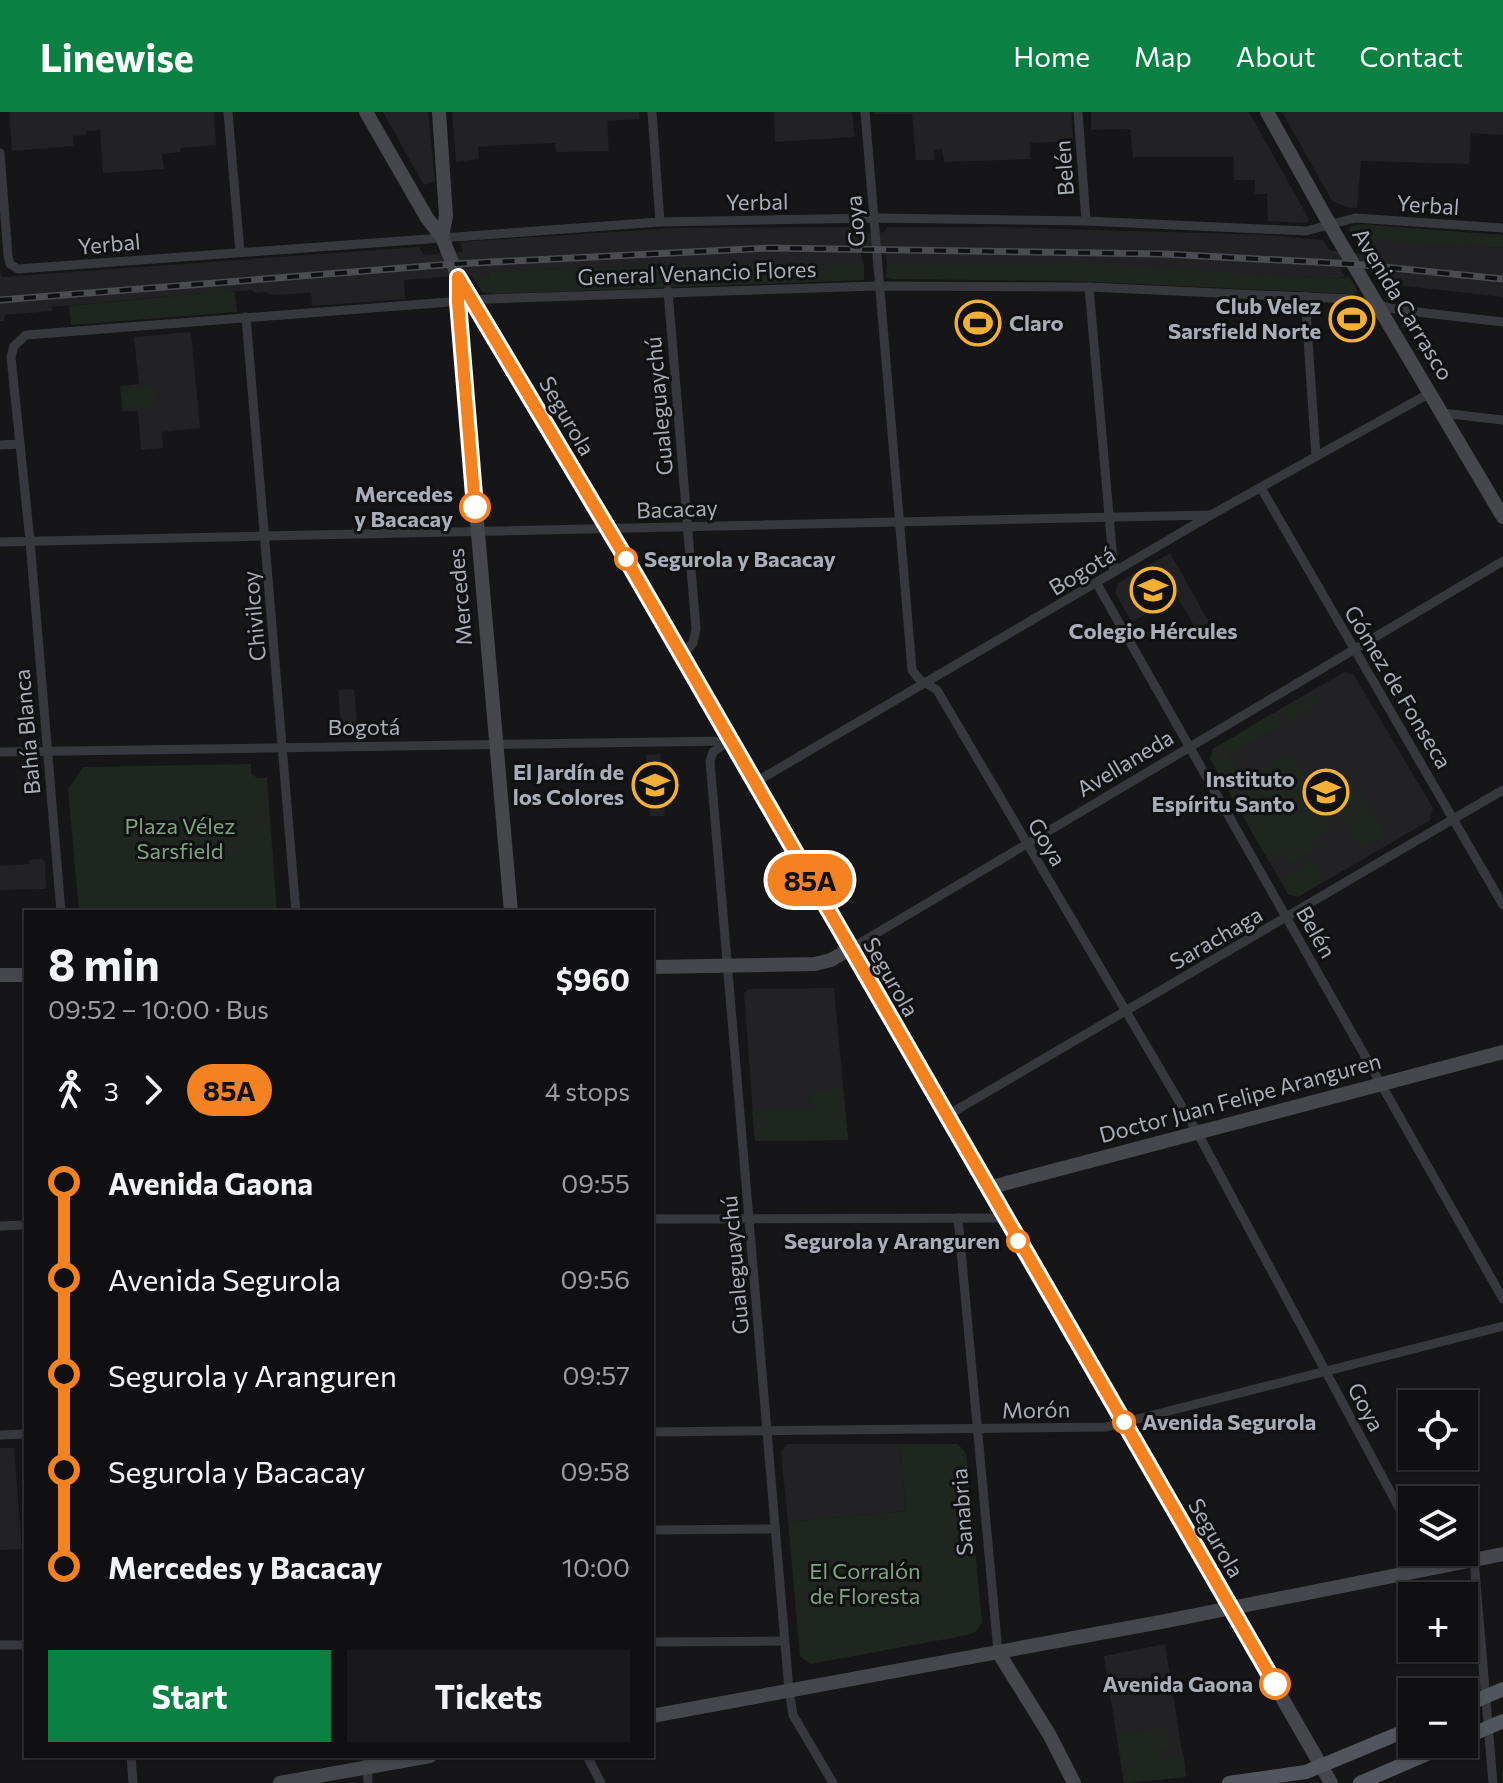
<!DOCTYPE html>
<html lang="en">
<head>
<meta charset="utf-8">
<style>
	:root { --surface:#101012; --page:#19191b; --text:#f1f3f6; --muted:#9c9d9f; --line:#303032; --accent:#0b8043 }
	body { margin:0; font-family:Commissioner,sans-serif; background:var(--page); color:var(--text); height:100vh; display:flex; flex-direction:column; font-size:30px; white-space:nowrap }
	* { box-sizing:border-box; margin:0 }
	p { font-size:26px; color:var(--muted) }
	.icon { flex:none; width:44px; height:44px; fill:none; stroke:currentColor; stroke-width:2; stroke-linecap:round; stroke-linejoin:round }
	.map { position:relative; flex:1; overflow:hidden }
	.panel { position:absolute; left:24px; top:798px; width:630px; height:848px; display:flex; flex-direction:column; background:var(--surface); border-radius:0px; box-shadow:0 2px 6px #0004,0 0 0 2px var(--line) }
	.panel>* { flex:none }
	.badge { padding:0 16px; border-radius:26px; font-size:28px; line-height:52px }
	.controls { position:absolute; left:1398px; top:1278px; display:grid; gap:16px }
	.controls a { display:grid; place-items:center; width:80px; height:80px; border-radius:0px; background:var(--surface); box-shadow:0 2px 6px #0004,0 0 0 2px var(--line); font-size:40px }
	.map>.badge { position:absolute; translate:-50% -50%; box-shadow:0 0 0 4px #fff }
	.legs { display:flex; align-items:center; gap:12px; height:88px; padding:0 24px; font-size:26px }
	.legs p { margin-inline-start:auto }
	.headline { display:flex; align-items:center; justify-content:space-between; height:136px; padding:0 24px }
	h1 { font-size:44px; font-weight:700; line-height:60px }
	.action { display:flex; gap:16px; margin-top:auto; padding:16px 24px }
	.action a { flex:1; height:92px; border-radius:0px; background:var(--accent); color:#fff; font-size:32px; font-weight:700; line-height:92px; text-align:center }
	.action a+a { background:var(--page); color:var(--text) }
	ul { padding:0 24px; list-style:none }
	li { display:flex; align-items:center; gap:28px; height:96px; font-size:30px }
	li i { display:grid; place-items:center; width:12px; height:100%; margin:0 10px; background:currentColor }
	li i::after { content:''; width:20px; height:20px; margin:-10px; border:6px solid; border-radius:50%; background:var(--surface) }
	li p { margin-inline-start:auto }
	li:first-child i { background:linear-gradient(#0000 50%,currentColor 0) }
	li:last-child i { background:linear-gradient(currentColor 50%,#0000 0) }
	header { display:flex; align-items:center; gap:48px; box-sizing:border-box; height:112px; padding:0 40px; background:var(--accent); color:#fff }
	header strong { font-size:38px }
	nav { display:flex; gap:44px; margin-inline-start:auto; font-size:28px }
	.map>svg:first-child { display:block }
	.built { fill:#222225 }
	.green { fill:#1e261f }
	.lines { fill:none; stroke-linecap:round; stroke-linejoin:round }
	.street { stroke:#37383d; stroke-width:9 }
	.secondary { stroke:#45474d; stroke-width:14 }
	.primary { stroke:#53555c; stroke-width:14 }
	.rail-casing { stroke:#4a4c52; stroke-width:7 }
	.rail { stroke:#111113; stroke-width:4; stroke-dasharray:12; stroke-linecap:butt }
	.line-1-casing { stroke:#fff; stroke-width:18 }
	.line-1 { stroke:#f58220; stroke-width:12 }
	.stop-1-dot { fill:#fff; stroke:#f58220; stroke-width:4 }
	.labels { text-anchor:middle; stroke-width:6; stroke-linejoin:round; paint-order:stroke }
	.street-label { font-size:22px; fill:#a8adb8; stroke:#111113 }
	.poi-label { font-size:22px; font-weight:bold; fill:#a8adb8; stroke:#111113; text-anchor:end }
	.stop-label { font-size:22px; font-weight:bold; fill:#a8adb8; stroke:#111113; text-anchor:end }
	.park-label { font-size:22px; fill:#7fa381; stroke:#111113 }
</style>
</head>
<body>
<header>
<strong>Linewise</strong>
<nav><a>Home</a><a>Map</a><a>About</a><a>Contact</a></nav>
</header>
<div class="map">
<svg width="1503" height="1671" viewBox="0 0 1503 1671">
	<rect width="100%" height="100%" fill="#161618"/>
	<!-- built -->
	<g class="built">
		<path d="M 9,0 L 214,0 L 216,33 L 181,36 L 180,40 L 162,42 L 164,57 L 103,61 L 100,18 L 86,19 L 86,23 L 73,24 L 73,34 L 12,39 Z"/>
		<path d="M 383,0 L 428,0 L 435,69 L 424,73 Z"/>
		<path d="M 452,0 L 639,0 L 640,7 L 607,9 L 609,39 L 556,40 L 555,31 L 500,33 L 478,35 L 479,47 L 456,50 Z"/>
		<path d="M 774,0 L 852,0 L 855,25 L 775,30 Z"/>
		<path d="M 873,0 L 1071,0 L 1073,29 L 1030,31 L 1030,47 L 944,50 L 942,37 L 934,38 L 934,48 L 916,48 L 912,2 L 873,2 Z"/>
		<path d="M 1091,0 L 1249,0 L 1309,107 L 1307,111 L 1268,109 L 1267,82 L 1255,82 L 1255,68 L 1234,68 L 1233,45 L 1133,45 L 1130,17 L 1091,18 Z"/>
		<path d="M 1282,0 L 1503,0 L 1503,23 L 1471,21 L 1469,52 L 1361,49 L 1357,96 L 1346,95 L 1332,89 Z"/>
		<path d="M 855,115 L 857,122 L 884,120 L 887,115 L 1000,115 L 1268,123 L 1323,128 L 1329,138 L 1366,142 L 1356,125 L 1503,136 L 1503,185 L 1396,173 L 1377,169 L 1370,157 L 1340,154 L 1345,165 L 1330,167 L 1066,151 L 887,151 L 885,140 L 860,140 L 864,153 L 674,153 L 489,160 L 488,165 L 473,165 L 471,163 L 404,168 L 405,187 L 312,194 L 311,181 L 272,183 L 264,180 L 254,181 L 253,178 L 226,180 L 215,176 L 206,181 L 52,195 L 52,199 L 5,203 L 4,209 L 0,209 L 0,160 L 2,165 L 419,135 L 424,143 L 463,140 L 460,130 L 675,116 Z"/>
		<path d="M 191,220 L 200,316 L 162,320 L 163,336 L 141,338 L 138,299 L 122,299 L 120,274 L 139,272 L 134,225 Z"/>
		<path d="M 1170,441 L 1209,510 L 1196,517 L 1177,484 L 1132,510 L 1115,481 L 1118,471 Z"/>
		<path d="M 1344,560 L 1354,563 L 1433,696 L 1430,708 L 1298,785 L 1288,782 L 1210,647 L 1213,637 Z"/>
		<path d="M 354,577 L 358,621 L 342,622 L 338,578 Z"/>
		<path d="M 660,642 L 665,704 L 650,704 L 646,643 Z"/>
		<path d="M 41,747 L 45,749 L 46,777 L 0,778 L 0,754 L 29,752 L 29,748 Z"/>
		<path d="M 834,876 L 848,1028 L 755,1029 L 744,881 L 749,877 Z"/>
		<path d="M 787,1332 L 900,1332 L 906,1399 L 788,1410 L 781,1340 Z"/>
		<path d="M 0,1336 L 14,1336 L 22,1437 L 0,1438 Z"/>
		<path d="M 1165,1532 L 1186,1665 L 1124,1671 L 1104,1544 Z"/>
	</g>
	<!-- green -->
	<g class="green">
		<path d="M 1359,112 L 1503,123 L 1503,136 L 1349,126 L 1350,115 Z"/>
		<path d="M 887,151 L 1086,151 L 1330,167 L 1349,165 L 1358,179 L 1354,182 L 1075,169 L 892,167 L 886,165 Z"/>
		<path d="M 845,152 L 864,153 L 864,168 L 498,182 L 482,180 L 473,165 L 488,165 L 489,160 L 674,153 Z"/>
		<path d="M 216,174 L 223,179 L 235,180 L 237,200 L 71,213 L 69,194 L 205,181 Z"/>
		<path d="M 155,273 L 157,295 L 123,298 L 122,276 Z"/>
		<path d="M 1310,580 L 1317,592 L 1288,609 L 1280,597 Z"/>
		<path d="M 1275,600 L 1282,612 L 1228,643 L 1246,671 L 1292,643 L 1307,669 L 1305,671 L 1331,717 L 1311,729 L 1314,738 L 1290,752 L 1283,740 L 1268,748 L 1210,647 L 1213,637 Z"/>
		<path d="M 251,652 L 251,661 L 257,666 L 267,666 L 277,800 L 79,800 L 68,677 L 83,655 Z"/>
		<path d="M 1353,670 L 1386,723 L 1362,737 L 1330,684 Z"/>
		<path d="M 1312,749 L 1324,769 L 1298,785 L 1288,782 L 1280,768 Z"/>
		<path d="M 843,976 L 848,1028 L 755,1029 L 752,999 L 813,997 L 812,979 Z"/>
		<path d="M 900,1332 L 958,1332 L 966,1341 L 982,1511 L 975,1520 L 968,1523 L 810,1552 L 800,1544 L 788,1410 L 906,1399 Z"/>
		<path d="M 1166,1615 L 1169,1637 L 1161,1639 L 1162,1646 L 1184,1644 L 1186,1665 L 1124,1671 L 1118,1624 Z"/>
	</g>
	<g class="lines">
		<!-- street -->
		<g class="street">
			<path d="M 228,0 L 240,140"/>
			<path d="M 652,0 L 660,110"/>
			<path d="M 865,0 L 912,558 L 919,567 L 937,578 L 1197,1020 L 1412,1420"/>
			<path d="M 1078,0 L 1086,109"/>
			<path d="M 0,41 L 8,144 L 10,152 L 18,157 L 660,110 L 873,106 L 1086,109 L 1306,119 L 1355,106 L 1503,116"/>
			<path d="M 1089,175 L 1114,460"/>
			<path d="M 668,179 L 696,517 L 693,531 L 682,544"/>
			<path d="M 1305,184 L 1316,344"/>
			<path d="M 246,205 L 296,800"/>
			<path d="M 1442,301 L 1503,308"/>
			<path d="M 0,333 L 20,332"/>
			<path d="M 1261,376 L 1503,793"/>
			<path d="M 0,430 L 1211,403"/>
			<path d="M 1097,472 L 1503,1187"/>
			<path d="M 729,629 L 713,640 L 710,649 L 789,1578 L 793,1603 L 833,1671"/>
			<path d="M 0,640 L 729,629"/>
			<path d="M 754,671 L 1211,403 L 1430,281"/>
			<path d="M 61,800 L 30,429 L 11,245 L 14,234 L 26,223 L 488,187 L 878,174 L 1089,175 L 1350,187 L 1400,198 L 1503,210"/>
			<path d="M 850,837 L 1503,449"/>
			<path d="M 946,1004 L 1503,678"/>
			<path d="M 958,1106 L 998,1540"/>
			<path d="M 652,1107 L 1004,1106"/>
			<path d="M 0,1114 L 26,1113"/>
			<path d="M 652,1320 L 1106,1315 L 1503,1214"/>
			<path d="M 0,1323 L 26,1322"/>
			<path d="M 652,1418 L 775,1417"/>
			<path d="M 1423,1440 L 1431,1457"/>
			<path d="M 1474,1448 L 1493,1671"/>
			<path d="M 652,1530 L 784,1529"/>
			<path d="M 0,1533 L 26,1533"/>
			<path d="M 131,1644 L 133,1671"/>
			<path d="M 367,1644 L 368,1671"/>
			<path d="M 587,1644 L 601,1671"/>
		</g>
		<!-- secondary -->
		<g class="secondary">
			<path d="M 366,0 L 427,106 L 442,125 L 458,165 L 625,445 L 1331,1671"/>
			<path d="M 439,0 L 446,104 L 442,125"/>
			<path d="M 1267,0 L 1330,113 L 1503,405"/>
			<path d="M 458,165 L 461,226 L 511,800"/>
			<path d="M 652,855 L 815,852 L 831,848 L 850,837"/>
			<path d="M 0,863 L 26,863"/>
			<path d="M 988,1076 L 1503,940"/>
			<path d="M 998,1540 L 1049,1622 L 1074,1671"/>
			<path d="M 652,1604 L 1166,1509 L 1503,1442"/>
			<path d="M 280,1671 L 430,1644"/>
		</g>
		<!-- primary -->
		<g class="primary">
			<path d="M 1464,1594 L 1503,1577"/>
			<path d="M 1464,1626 L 1503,1609"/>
			<path d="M 1229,1671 L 1306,1660 L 1412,1616"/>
			<path d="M 1360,1671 L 1450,1632"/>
		</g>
		<!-- rail casing -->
		<g class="rail-casing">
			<path id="rail" d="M 0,188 L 453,152 L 770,136 L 1165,142 L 1353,152 L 1503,167"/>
		</g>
		<!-- rail -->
		<use href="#rail" class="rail"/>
	</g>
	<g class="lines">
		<!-- line-1 casing -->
		<g class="line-1-casing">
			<path id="line-1" d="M 475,395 L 458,190 L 458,165 L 625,445 L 1275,1572"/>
		</g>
		<!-- line-1 -->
		<use href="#line-1" class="line-1"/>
	</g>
	<!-- icons -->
	<defs>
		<g id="stadium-ring" transform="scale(2.3)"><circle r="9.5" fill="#111113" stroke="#f2b134" stroke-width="1.5"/><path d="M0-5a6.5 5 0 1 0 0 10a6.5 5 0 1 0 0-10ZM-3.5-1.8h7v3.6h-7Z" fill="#f2b134"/></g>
		<g id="school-ring" transform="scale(2.3)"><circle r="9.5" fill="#111113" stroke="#f2b134" stroke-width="1.5"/><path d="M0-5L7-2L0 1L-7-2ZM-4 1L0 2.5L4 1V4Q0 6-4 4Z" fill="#f2b134"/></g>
	</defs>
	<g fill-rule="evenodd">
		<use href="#stadium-ring" x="1352" y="207"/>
		<use href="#stadium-ring" x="978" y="211"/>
		<use href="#school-ring" x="1153" y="478"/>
		<use href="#school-ring" x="655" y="673"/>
		<use href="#school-ring" x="1326" y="680"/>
	</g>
	<!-- markers -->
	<g class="stop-1-dot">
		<circle cx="475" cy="395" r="14"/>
		<circle cx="626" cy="447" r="10"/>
		<circle cx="1018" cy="1129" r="10"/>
		<circle cx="1124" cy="1310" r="10"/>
		<circle cx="1275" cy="1572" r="14"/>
	</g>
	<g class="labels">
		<!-- street labels -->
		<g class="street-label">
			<text transform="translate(1064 56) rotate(-94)" y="8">Belén</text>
			<text transform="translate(757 90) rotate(-1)" y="8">Yerbal</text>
			<text transform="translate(1428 93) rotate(4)" y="8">Yerbal</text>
			<text transform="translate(855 109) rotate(-94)" y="8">Goya</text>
			<text transform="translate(109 132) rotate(-5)" y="8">Yerbal</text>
			<text transform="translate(697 161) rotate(-2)" y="8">General Venancio Flores</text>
			<text transform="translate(1403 192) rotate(59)" y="8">Avenida Carrasco</text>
			<text transform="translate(659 294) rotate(-95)" y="8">Gualeguaychú</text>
			<text transform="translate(567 304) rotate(60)" y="8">Segurola</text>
			<text transform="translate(677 397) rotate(-2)" y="8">Bacacay</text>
			<text transform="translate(1082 459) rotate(-31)" y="8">Bogotá</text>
			<text transform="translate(460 485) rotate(-95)" y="8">Mercedes</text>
			<text transform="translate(254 504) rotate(-95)" y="8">Chivilcoy</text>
			<text transform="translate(1398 575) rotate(59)" y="8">Gómez de Fonseca</text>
			<text x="364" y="623">Bogotá</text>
			<text transform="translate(27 620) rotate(-95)" y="8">Bahía Blanca</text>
			<text transform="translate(1125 651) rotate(-31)" y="8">Avellaneda</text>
			<text transform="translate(1047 730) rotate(59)" y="8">Goya</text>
			<text transform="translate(1316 820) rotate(60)" y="8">Belén</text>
			<text transform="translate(1216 826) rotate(-30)" y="8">Sarachaga</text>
			<text transform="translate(891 865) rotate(60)" y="8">Segurola</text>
			<text transform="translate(1240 986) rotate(-15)" y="8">Doctor Juan Felipe Aranguren</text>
			<text transform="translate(735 1153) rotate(-95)" y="8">Gualeguaychú</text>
			<text transform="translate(1366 1295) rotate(62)" y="8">Goya</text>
			<text transform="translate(1036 1298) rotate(-1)" y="8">Morón</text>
			<text transform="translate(962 1400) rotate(-94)" y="8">Sanabria</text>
			<text transform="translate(1216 1426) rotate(60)" y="8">Segurola</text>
		</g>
		<!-- poi labels -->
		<g class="poi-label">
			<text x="1321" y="202">Club Velez<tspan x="1321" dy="25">Sarsfield Norte</tspan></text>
			<text x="1009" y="219" text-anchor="start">Claro</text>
			<text x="1153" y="527" text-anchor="middle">Colegio Hércules</text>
			<text x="624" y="668">El Jardín de<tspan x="624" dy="25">los Colores</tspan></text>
			<text x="1295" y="675">Instituto<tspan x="1295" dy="25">Espíritu Santo</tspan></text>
		</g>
		<!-- stop labels -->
		<g class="stop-label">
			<text x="453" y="390">Mercedes<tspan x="453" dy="25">y Bacacay</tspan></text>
			<text x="644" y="455" text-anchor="start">Segurola y Bacacay</text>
			<text x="1000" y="1137">Segurola y Aranguren</text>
			<text x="1142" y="1318" text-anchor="start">Avenida Segurola</text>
			<text x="1253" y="1580">Avenida Gaona</text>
		</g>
		<!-- park labels -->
		<g class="park-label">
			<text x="180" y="722">Plaza Vélez<tspan x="180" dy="25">Sarsfield</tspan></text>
			<text x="865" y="1467">El Corralón<tspan x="865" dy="25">de Floresta</tspan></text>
		</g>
	</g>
</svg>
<div class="controls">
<a><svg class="icon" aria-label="locate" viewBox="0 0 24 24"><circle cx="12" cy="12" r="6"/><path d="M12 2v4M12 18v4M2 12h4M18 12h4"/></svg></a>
<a><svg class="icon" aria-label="layers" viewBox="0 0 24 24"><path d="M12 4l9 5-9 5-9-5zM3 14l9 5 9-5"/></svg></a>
<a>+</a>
<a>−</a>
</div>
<b class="badge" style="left:810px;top:768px;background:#f58220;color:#111">85A</b>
<section class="panel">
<div class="headline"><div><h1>8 min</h1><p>09:52 – 10:00 · Bus</p></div><b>$960</b></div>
<div class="legs"><svg class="icon" aria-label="walk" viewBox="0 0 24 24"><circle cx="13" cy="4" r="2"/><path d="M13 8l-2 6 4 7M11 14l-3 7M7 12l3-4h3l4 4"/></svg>3<svg class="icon" aria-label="forward" viewBox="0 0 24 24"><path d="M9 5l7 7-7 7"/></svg><b class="badge" style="background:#f58220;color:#111">85A</b><p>4 stops</p></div>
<ul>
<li><i style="color:#f58220"></i><b>Avenida Gaona</b><p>09:55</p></li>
<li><i style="color:#f58220"></i><span>Avenida Segurola</span><p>09:56</p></li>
<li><i style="color:#f58220"></i><span>Segurola y Aranguren</span><p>09:57</p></li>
<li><i style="color:#f58220"></i><span>Segurola y Bacacay</span><p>09:58</p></li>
<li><i style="color:#f58220"></i><b>Mercedes y Bacacay</b><p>10:00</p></li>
</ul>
<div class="action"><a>Start</a><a>Tickets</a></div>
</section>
</div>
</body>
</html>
